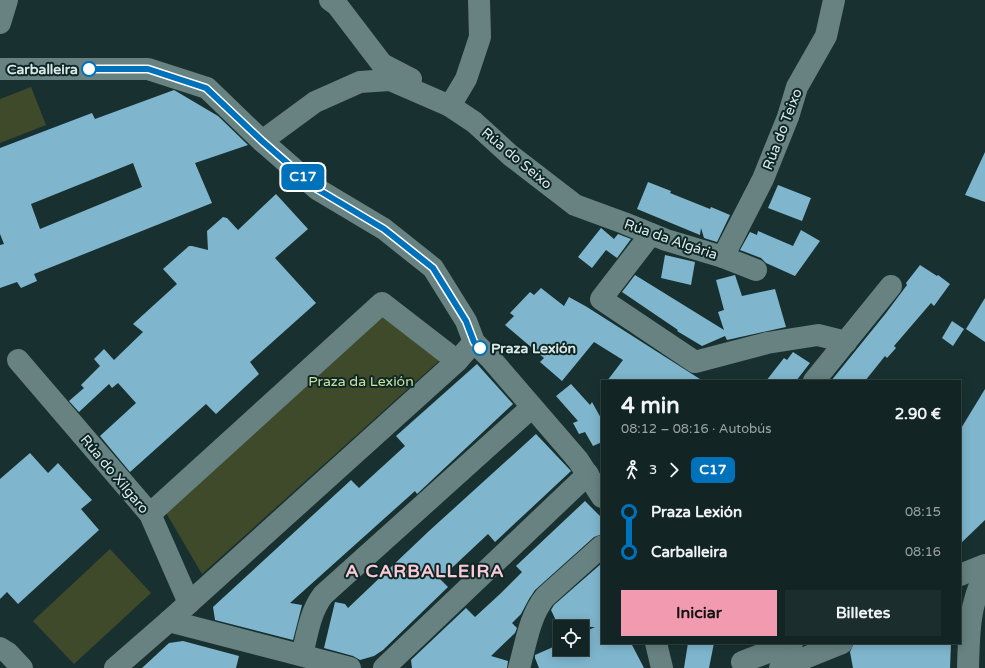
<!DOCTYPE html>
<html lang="es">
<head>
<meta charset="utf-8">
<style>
	:root { --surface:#122524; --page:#1b2d2c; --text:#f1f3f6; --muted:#9ca5a6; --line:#314241; --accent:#f19ab0 }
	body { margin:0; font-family:"Varela Round",sans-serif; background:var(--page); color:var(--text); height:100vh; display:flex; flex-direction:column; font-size:15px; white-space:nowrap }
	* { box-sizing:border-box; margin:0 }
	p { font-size:13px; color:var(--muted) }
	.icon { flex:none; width:22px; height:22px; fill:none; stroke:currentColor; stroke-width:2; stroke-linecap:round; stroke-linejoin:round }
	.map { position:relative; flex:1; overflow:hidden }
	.panel { position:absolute; left:601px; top:380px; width:360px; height:264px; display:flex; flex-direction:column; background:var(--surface); border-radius:0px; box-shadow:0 2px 10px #0003,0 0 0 1px var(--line) }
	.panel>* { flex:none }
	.badge { padding:0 8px; border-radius:6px; font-size:14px; line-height:26px }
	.buttons { position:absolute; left:553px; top:620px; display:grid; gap:8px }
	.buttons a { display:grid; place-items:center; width:36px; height:36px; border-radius:0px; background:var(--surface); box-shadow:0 2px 10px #0003,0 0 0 1px var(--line); font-size:20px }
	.map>.badge { position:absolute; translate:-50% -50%; box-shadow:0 0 0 2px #fff }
	.legs { display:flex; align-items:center; gap:6px; height:44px; padding:0 20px; font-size:13px }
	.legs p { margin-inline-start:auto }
	.summary { display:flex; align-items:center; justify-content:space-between; height:68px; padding:0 20px }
	h1 { font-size:22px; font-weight:700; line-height:30px }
	.primary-button { display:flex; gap:8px; margin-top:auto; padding:8px 20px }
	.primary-button a { flex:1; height:46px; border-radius:0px; background:var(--accent); color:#111; font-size:16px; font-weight:700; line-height:46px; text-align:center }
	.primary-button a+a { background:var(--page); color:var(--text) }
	ul { padding:0 20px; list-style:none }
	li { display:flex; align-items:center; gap:14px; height:40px; font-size:15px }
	li i { display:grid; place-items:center; width:6px; height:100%; margin:0 5px; background:currentColor }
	li i::after { content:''; width:10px; height:10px; margin:-5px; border:3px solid; border-radius:50%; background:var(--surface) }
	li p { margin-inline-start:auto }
	li:first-child i { background:linear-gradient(#0000 50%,currentColor 0) }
	li:last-child i { background:linear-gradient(currentColor 50%,#0000 0) }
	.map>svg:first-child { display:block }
	.green { fill:#3f4a2b }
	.building { fill:#7fb6cd; fill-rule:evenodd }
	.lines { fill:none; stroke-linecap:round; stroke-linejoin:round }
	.minor { stroke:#678281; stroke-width:22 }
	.line-1-casing { stroke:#fff; stroke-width:9 }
	.line-1 { stroke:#0072bc; stroke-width:6 }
	.stop-1-dot { fill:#fff; stroke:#0072bc; stroke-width:2 }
	.labels { text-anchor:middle; stroke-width:4; stroke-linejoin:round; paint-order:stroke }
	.stop-label { font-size:14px; font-weight:bold; fill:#dbeae9; stroke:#0e2726; text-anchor:end }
	.street-label { font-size:14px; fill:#dbeae9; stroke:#0e2726 }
	.park-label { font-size:14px; fill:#c9e39c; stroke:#0e2726 }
	.district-label { font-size:18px; font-weight:bold; letter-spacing:1px; fill:#fcc9d5; stroke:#0e2726 }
</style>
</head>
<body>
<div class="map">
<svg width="985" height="668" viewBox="0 0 985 668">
	<rect width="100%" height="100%" fill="#183130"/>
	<!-- green -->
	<g class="green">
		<path d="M 31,87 L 46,125 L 0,143 L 0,99 Z"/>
		<path d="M 379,314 L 440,360 L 202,574 L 165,511 Z"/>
		<path d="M 110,549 L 151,593 L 74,664 L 33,621 Z"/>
	</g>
	<!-- building -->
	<g class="building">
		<path d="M 174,90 L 218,116 L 248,145 L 195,163 L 212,203 L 34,274 L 37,281 L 21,288 L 17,282 L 0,288 L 0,245 L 4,244 L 0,234 L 0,148 L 92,113 L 95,119 ZM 133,163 L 142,187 L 40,229 L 31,204 Z"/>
		<path d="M 985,152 L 985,202 L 965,195 Z"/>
		<path d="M 648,182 L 671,191 L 670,193 L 710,209 L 711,207 L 730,215 L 717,242 L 704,238 L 701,228 L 700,235 L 637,209 Z"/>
		<path d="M 778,185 L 811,198 L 802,221 L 768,208 Z"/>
		<path d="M 276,194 L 308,229 L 275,258 L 316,303 L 250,362 L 259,374 L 216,414 L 206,404 L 130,472 L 100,436 L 136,403 L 118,383 L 112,388 L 109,384 L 79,412 L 69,401 L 84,388 L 81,385 L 100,366 L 94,359 L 104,349 L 114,360 L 143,332 L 133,324 L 177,284 L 163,269 L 189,246 L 192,246 L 208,250 L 207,231 L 223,217 L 227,218 L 238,230 Z"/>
		<path d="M 601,228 L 614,239 L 618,234 L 631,239 L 617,258 L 606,250 L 592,268 L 578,257 Z"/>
		<path d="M 801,230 L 820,241 L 795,276 L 766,263 L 761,258 L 740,250 L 750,232 L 757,235 L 758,231 L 793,246 Z"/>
		<path d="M 665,255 L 695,262 L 691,285 L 661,278 Z"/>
		<path d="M 920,265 L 937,276 L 938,275 L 950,284 L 934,306 L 931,303 L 894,346 L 896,348 L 887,358 L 885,356 L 865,381 L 831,381 L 886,313 L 907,285 L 906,283 Z"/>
		<path d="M 635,275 L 724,330 L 718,312 L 724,310 L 716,280 L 735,275 L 742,296 L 775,289 L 786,327 L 727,340 L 725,336 L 702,346 L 677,331 L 678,330 L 622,292 Z"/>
		<path d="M 541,288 L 564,306 L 569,297 L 587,307 L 703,381 L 607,381 L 623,360 L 594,342 L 562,381 L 540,362 L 544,358 L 505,325 L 514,316 L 510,313 L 530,292 L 534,295 Z"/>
		<path d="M 985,298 L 985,342 L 966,329 Z"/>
		<path d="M 952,321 L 964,329 L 953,346 L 942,338 Z"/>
		<path d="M 793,352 L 810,363 L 796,381 L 766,381 L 784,358 L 787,360 Z"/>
		<path d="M 477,364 L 513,404 L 417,494 L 415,491 L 290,603 L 302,605 L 293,640 L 215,620 L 213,607 L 351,480 L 359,488 L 405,446 L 396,436 Z"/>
		<path d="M 571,384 L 590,405 L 592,402 L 602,420 L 602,442 L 593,446 L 585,432 L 579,434 L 573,423 L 578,421 L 556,396 Z"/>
		<path d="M 985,389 L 985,520 L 960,544 L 960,430 Z"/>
		<path d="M 536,434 L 571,471 L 495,542 L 488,534 L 440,579 L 448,587 L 383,650 L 374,656 L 360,660 L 353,656 L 324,648 L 335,602 L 345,604 L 348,608 L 429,531 Z"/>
		<path d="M 30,453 L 48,473 L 58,463 L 92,500 L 81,509 L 99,530 L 18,604 L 7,592 L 0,599 L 0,479 Z"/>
		<path d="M 585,501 L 602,518 L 602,534 L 594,537 L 535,590 L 529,599 L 521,614 L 512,623 L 517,628 L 515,633 L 491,656 L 508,661 L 507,668 L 412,668 L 411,660 L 466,608 L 475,617 L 500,594 L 522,572 L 516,566 Z"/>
		<path d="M 602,563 L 602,643 L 631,643 L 644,668 L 539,668 L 535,658 L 535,655 L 560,644 L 560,649 L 582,649 L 582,633 L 595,627 L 559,627 L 551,610 L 554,605 Z"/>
		<path d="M 183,641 L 239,656 L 236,668 L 142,668 L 169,643 Z"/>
		<path d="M 688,643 L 714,643 L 709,668 L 684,668 Z"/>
		<path d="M 854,643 L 951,643 L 950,668 L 853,668 L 850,652 Z"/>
	</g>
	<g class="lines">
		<!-- minor -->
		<g class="minor">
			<path d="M 330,0 L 337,5 L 382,64 L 411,79"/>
			<path d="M 0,23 L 7,0"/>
			<path d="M 0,69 L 148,69 L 207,88 L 262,141 L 317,189 L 384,229 L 433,268 L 466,321 L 474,342 L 491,359 L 578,460 L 602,497"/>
			<path d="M 450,106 L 474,122 L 510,155 L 575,205 L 624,223 L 666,240 L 723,257 L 756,270"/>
			<path d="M 262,141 L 315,102 L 360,82 L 390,80 L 450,106 L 466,79 L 480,37 L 479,0"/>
			<path d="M 651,234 L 601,299 L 695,362 L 767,343 L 818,335 L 846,342"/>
			<path d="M 723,257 L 763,179 L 788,117 L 797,87 L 826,36 L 834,0"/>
			<path d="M 18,360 L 150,514 L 189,603"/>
			<path d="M 814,381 L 891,286"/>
			<path d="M 150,514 L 382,303 L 457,361"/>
			<path d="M 960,575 L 985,565"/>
			<path d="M 169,621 L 350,668"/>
			<path d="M 656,643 L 662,668"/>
			<path d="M 0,648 L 8,653 L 22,668"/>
			<path d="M 302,655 C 307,635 310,612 323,595 L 532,407"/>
			<path d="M 742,662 L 792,643"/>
			<path d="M 115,668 L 169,621 L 457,361 L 474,342"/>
			<path d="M 384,668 L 588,474"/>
			<path d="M 519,668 C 526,644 529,617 545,597 L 602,546"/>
			<path d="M 780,668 L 842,643"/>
			<path d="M 968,668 C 969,631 969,607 985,573"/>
		</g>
	</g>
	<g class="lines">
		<!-- line-1 casing -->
		<g class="line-1-casing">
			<path id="line-1" d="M 89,69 L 148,69 L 206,88 L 262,141 L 317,189 L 384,229 L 433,268 L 466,321 L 474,342 L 480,348"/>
		</g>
		<!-- line-1 -->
		<use href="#line-1" class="line-1"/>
	</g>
	<!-- markers -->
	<g class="stop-1-dot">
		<circle cx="89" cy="69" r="7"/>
		<circle cx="480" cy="348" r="7"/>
	</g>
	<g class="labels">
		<!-- stop labels -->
		<g class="stop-label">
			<text x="78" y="74">Carballeira</text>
			<text x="491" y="353" text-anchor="start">Praza Lexión</text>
		</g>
		<!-- street labels -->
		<g class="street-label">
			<text transform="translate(782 129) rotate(-69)" y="5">Rúa do Teixo</text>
			<text transform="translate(517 158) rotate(40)" y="5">Rúa do Seixo</text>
			<text transform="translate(671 239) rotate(19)" y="5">Rúa da Algária</text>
			<text transform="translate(115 474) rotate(50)" y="5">Rúa do Xílgaro</text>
		</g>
		<!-- park labels -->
		<g class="park-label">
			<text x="361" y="386">Praza da Lexión</text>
		</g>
		<!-- district labels -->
		<g class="district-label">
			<text x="425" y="577">A CARBALLEIRA</text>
		</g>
	</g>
</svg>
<div class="buttons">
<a><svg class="icon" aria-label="locate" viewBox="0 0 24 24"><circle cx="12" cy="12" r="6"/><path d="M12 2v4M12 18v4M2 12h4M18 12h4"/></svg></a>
</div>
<b class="badge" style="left:303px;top:177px;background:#0072bc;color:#fff">C17</b>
<section class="panel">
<div class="summary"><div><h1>4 min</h1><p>08:12 – 08:16 · Autobús</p></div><b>2.90 €</b></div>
<div class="legs"><svg class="icon" aria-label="walk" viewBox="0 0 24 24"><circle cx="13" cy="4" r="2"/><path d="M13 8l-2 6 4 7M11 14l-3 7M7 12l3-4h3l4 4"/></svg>3<svg class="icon" aria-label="forward" viewBox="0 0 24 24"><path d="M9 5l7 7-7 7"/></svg><b class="badge" style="background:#0072bc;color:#fff">C17</b></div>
<ul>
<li><i style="color:#0072bc"></i><b>Praza Lexión</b><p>08:15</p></li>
<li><i style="color:#0072bc"></i><b>Carballeira</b><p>08:16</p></li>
</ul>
<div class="primary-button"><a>Iniciar</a><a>Billetes</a></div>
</section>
</div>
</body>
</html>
